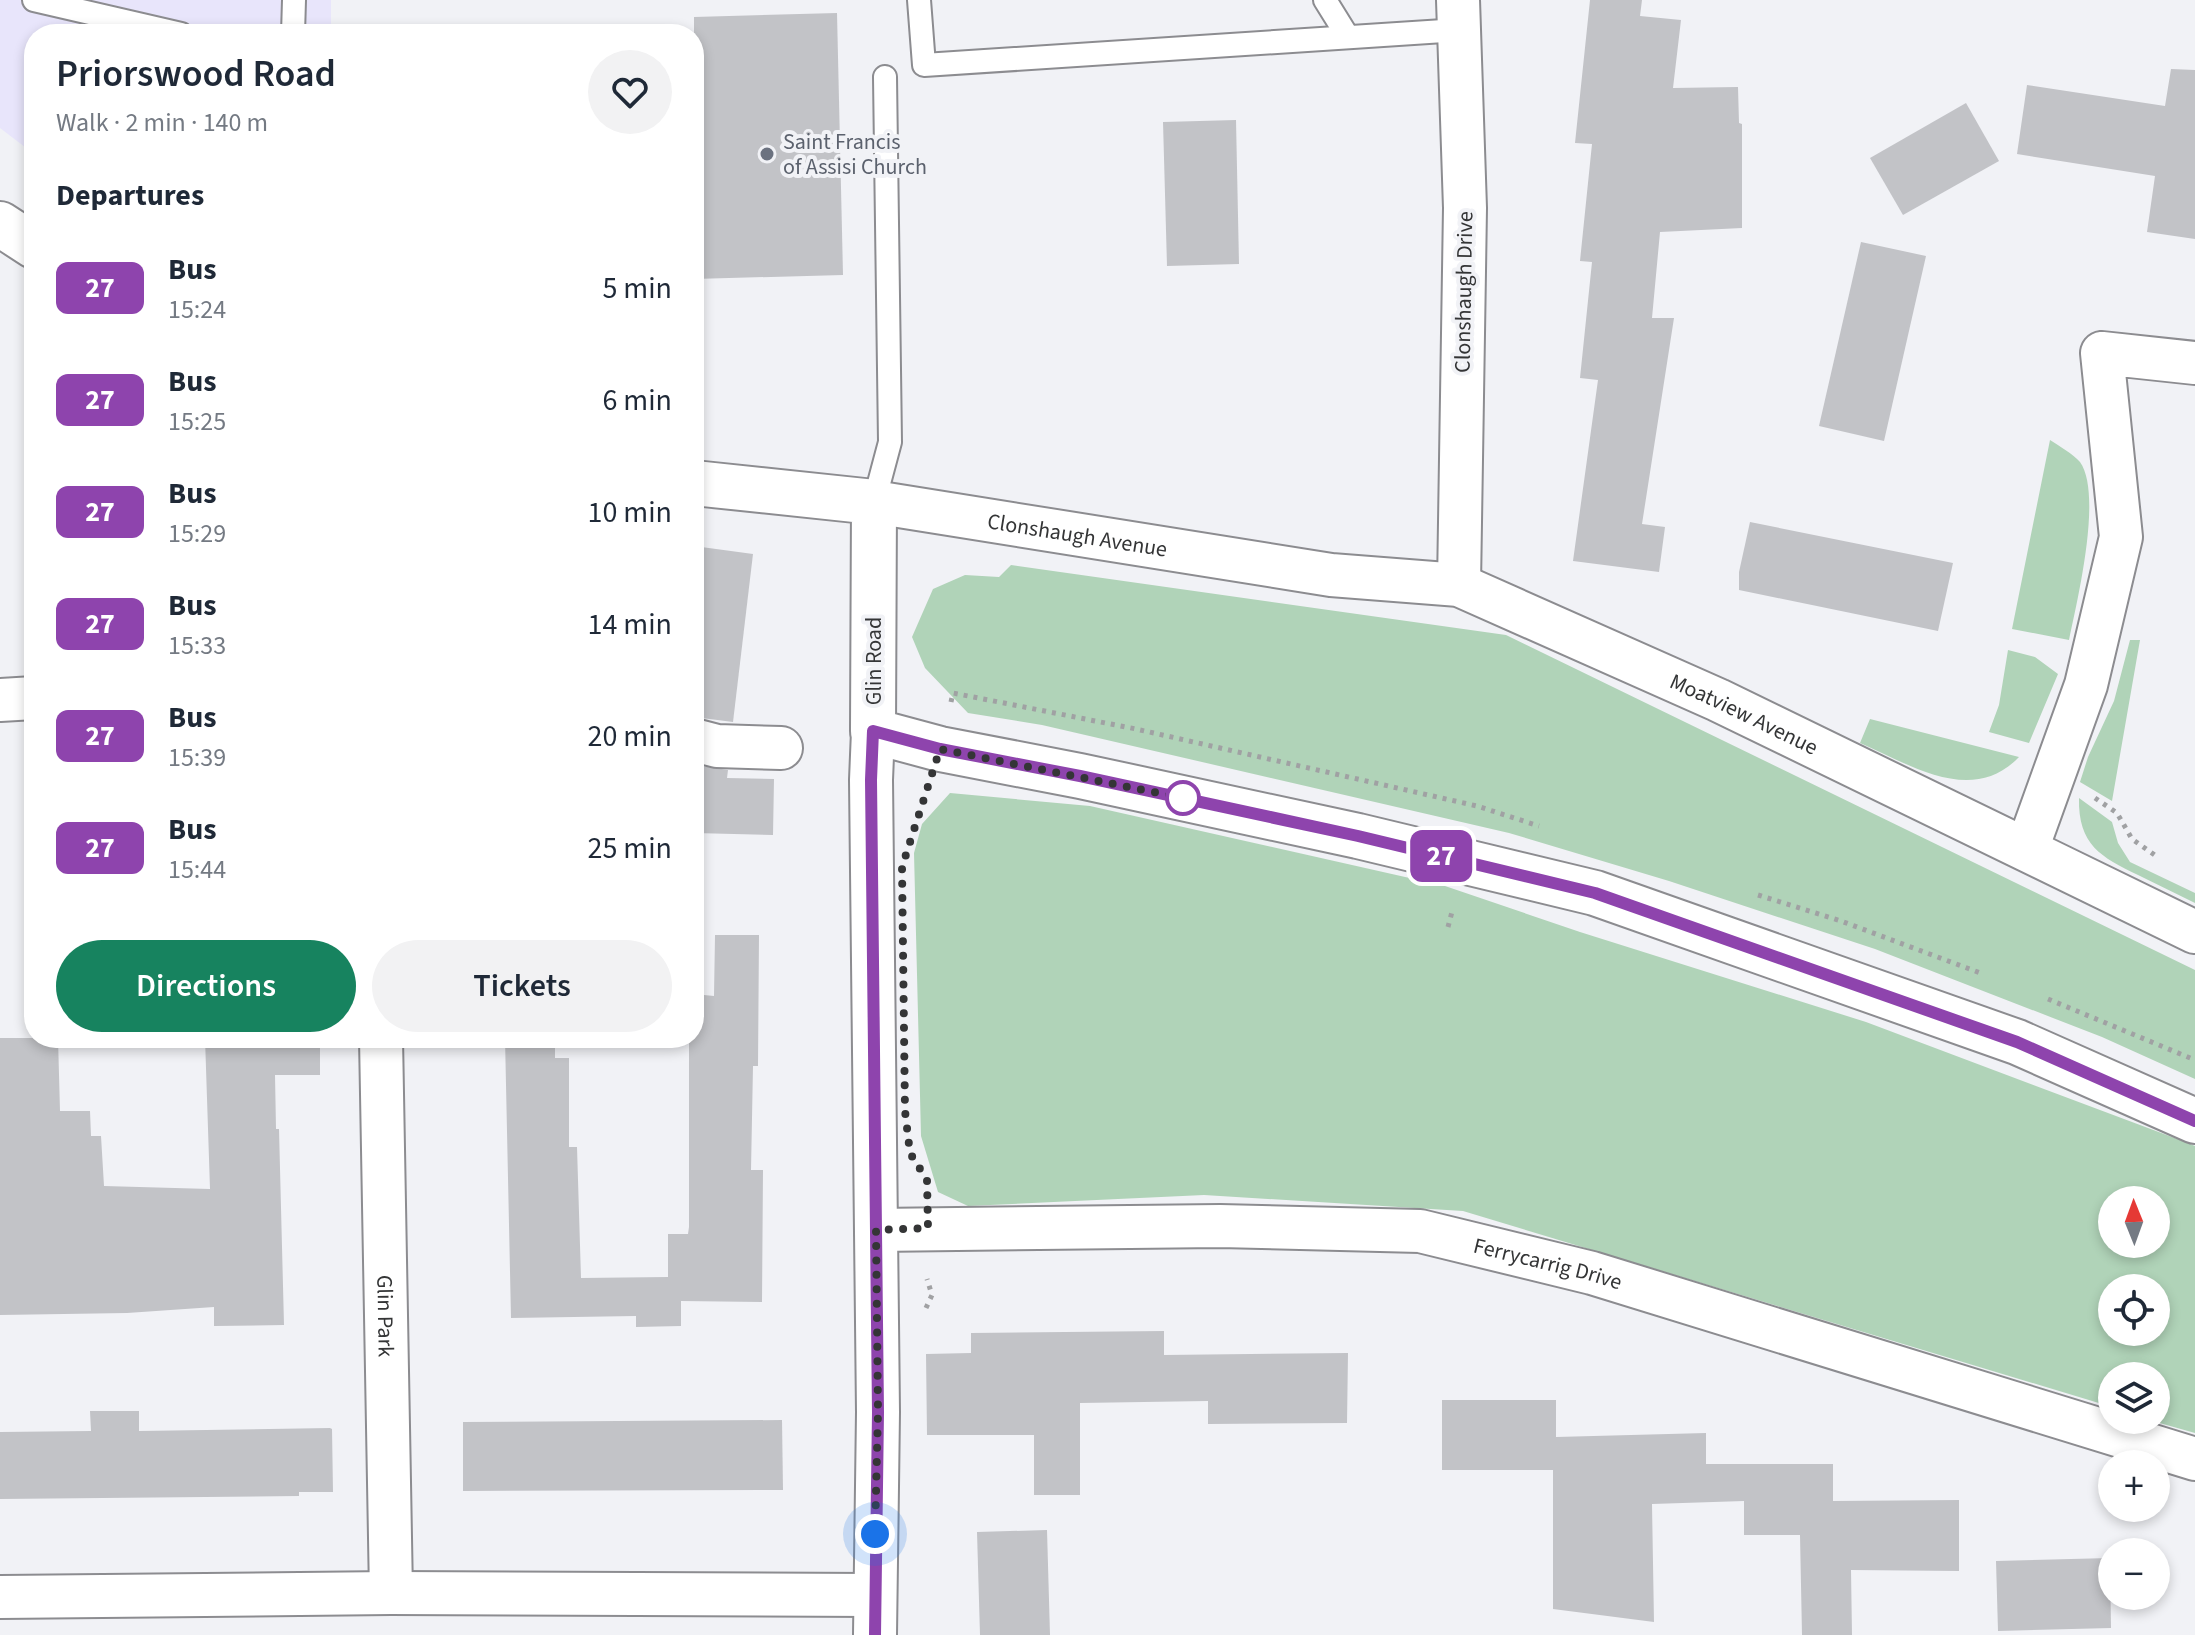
<!DOCTYPE html>
<html lang="en">
<head>
<meta charset="utf-8">
<style>
	:root { --surface:#fff; --page:#f2f2f3; --text:#1f2937; --muted:#747a83; --accent:#17835f }
	body { margin:0; font-family:"Source Sans 3",sans-serif; background:var(--page); color:var(--text); height:100vh; display:flex; flex-direction:column; font-size:30px; white-space:nowrap }
	* { box-sizing:border-box; margin:0 }
	p { font-size:26px; color:var(--muted) }
	.icon { flex:none; width:44px; height:44px; fill:none; stroke:currentColor; stroke-width:2; stroke-linecap:round; stroke-linejoin:round }
	.map { position:relative; flex:1; overflow:hidden }
	.details { position:absolute; left:24px; top:24px; width:680px; height:1024px; display:flex; flex-direction:column; background:var(--surface); border-radius:32px; box-shadow:0 4px 12px #0003 }
	.details>* { flex:none }
	.badge { padding:0 16px; border-radius:12px; font-size:28px; line-height:52px }
	.needle { width:52px; rotate:359deg }
	.controls { position:absolute; left:2098px; top:1186px; display:grid; gap:16px }
	.controls a { display:grid; place-items:center; width:72px; height:72px; border-radius:50%; background:var(--surface); box-shadow:0 4px 12px #0003; font-size:40px }
	.you { position:absolute; width:40px; height:40px; margin:-20px; border:6px solid #fff; border-radius:50%; background:#1a73e8; box-shadow:0 0 0 12px #1a73e833 }
	.map>.badge { position:absolute; translate:-50% -50%; box-shadow:0 0 0 4px #fff }
	h2 { padding:0 32px; font-size:30px; line-height:72px }
	.round { display:grid; place-items:center; flex:none; width:84px; height:84px; border-radius:42px; background:var(--page) }
	.headline { display:flex; align-items:center; justify-content:space-between; height:136px; padding:0 32px }
	h1 { font-size:38px; font-weight:600; line-height:60px }
	.cta { display:flex; gap:16px; margin-top:auto; padding:16px 32px }
	.cta a { flex:1; height:92px; border-radius:48px; background:var(--accent); color:#fff; font-size:32px; font-weight:600; line-height:92px; text-align:center }
	.cta a+a { background:var(--page); color:var(--text) }
	ul { padding:0; list-style:none }
	li { display:flex; align-items:center; gap:24px; height:112px; padding:0 32px }
	li div { flex:1 }
	li b { display:block; font-size:30px }
	li em { font-style:normal }
	li .badge { min-width:88px; font-weight:700; text-align:center }
	.map>svg:first-child { display:block }
	.commercial { fill:#e8e5fb }
	.green { fill:#b0d3b8; fill-rule:evenodd }
	.building { fill:#c2c3c7 }
	.lines { fill:none; stroke-linecap:round; stroke-linejoin:round }
	.service-casing { stroke:#8c8c90; stroke-width:26 }
	.minor-casing { stroke:#8c8c90; stroke-width:46 }
	.tertiary-casing { stroke:#8c8c90; stroke-width:48 }
	.path { stroke:#a0a1a3; stroke-width:5; stroke-dasharray:4 6; stroke-linecap:butt }
	.service { stroke:#fff; stroke-width:22 }
	.minor { stroke:#fff; stroke-width:42 }
	.tertiary { stroke:#fff; stroke-width:44 }
	.line-casing { stroke:#fff; stroke-width:18 }
	.line { stroke:#8e44ad; stroke-width:12 }
	.walk { stroke:#343536; stroke-width:8; stroke-dasharray:0 14.4 }
	.worship-dot { fill:#6b7280; stroke:#f1f2f6; stroke-width:3 }
	.stop-dot { fill:#fff; stroke:#8e44ad; stroke-width:4 }
	.labels { text-anchor:middle; stroke-width:8; stroke-linejoin:round; paint-order:stroke }
	.worship-label { font-size:22px; fill:#5b616d; stroke:#f1f2f6; text-anchor:start }
	.street-label { font-size:22px; fill:#343536; stroke:#f1f2f6 }
</style>
</head>
<body>
<div class="map">
<svg width="2195" height="1635" viewBox="0 0 2195 1635">
	<rect width="100%" height="100%" fill="#f1f2f6"/>
	<!-- commercial -->
	<path class="commercial" d="M 0,0 L 331,0 L 331,34 L 34,34 L 34,154 L 0,128 Z"/>
	<!-- green -->
	<g class="green">
		<path d="M 2050,440 C 2059,446 2073,454 2080,462 C 2103,494 2077,602 2069,640 L 2012,629 Z"/>
		<path d="M 1011,565 L 1506,635 L 2195,970 L 2195,1079 L 2102,1037 L 1875,949 L 1669,881 L 1509,833 L 1042,725 L 968,713 L 925,668 L 912,637 L 933,589 L 965,575 L 999,577 Z"/>
		<path d="M 2130,640 L 2140,640 L 2112,801 L 2080,782 L 2088,757 L 2114,701 Z"/>
		<path d="M 2008,650 L 2035,657 L 2058,674 L 2029,743 L 1989,732 L 1999,705 Z"/>
		<path d="M 1870,719 L 2019,757 C 1972,806 1911,765 1860,743 Z"/>
		<path d="M 950,793 L 1090,806 L 1445,886 L 1580,932 L 1866,1022 L 2188,1143 L 2195,1146 L 2195,1433 L 2149,1420 L 2156,1420 L 2156,1376 L 2112,1376 L 2112,1407 L 1463,1211 L 1204,1195 L 968,1206 L 938,1192 L 921,1136 L 914,853 L 922,824 ZM 2156,1200 L 2156,1244 L 2112,1244 L 2112,1200 ZM 2156,1288 L 2156,1332 L 2112,1332 L 2112,1288 Z"/>
		<path d="M 2079,798 L 2112,822 L 2118,843 L 2130,862 L 2195,893 L 2195,903 C 2176,894 2157,884 2138,875 C 2101,857 2078,845 2079,798 Z"/>
	</g>
	<!-- building -->
	<g class="building">
		<path d="M 1590,0 L 1642,0 L 1640,16 L 1681,20 L 1673,88 L 1738,87 L 1739,123 L 1742,124 L 1742,228 L 1660,232 L 1652,318 L 1674,318 L 1642,524 L 1665,527 L 1659,572 L 1573,561 L 1598,380 L 1580,378 L 1592,262 L 1580,261 L 1592,144 L 1575,143 Z"/>
		<path d="M 837,13 L 843,275 L 694,279 L 694,17 Z"/>
		<path d="M 2171,69 L 2195,70 L 2195,239 L 2147,232 L 2155,176 L 2017,154 L 2027,85 L 2165,106 Z"/>
		<path d="M 1966,103 L 1999,161 L 1903,215 L 1870,158 Z"/>
		<path d="M 1236,120 L 1239,264 L 1167,266 L 1163,122 Z"/>
		<path d="M 1861,242 L 1926,256 L 1884,441 L 1819,426 Z"/>
		<path d="M 1750,522 L 1953,563 L 1938,631 L 1739,590 L 1739,572 Z"/>
		<path d="M 694,546 L 753,554 L 733,722 L 694,717 Z"/>
		<path d="M 694,765 L 728,770 L 727,778 L 774,779 L 773,835 L 694,833 Z"/>
		<path d="M 715,935 L 759,935 L 758,1066 L 753,1066 L 751,1170 L 763,1170 L 762,1302 L 681,1301 L 681,1326 L 636,1327 L 636,1316 L 511,1318 L 505,1038 L 555,1038 L 555,1058 L 569,1058 L 569,1147 L 577,1147 L 581,1278 L 668,1277 L 668,1234 L 688,1234 L 689,1227 L 689,1038 L 694,1038 L 694,994 L 714,996 Z"/>
		<path d="M 0,1038 L 58,1038 L 60,1111 L 90,1111 L 91,1136 L 101,1136 L 104,1186 L 210,1189 L 205,1038 L 320,1038 L 320,1075 L 275,1075 L 276,1129 L 279,1129 L 284,1325 L 214,1326 L 214,1307 L 127,1313 L 0,1315 Z"/>
		<path d="M 1164,1331 L 1164,1355 L 1348,1353 L 1347,1423 L 1208,1424 L 1208,1401 L 1080,1403 L 1080,1495 L 1034,1495 L 1034,1435 L 927,1435 L 926,1354 L 971,1353 L 971,1333 Z"/>
		<path d="M 1442,1400 L 1556,1400 L 1556,1437 L 1706,1433 L 1706,1464 L 1833,1464 L 1833,1501 L 1959,1500 L 1959,1571 L 1851,1570 L 1852,1635 L 1802,1635 L 1800,1535 L 1744,1535 L 1744,1501 L 1652,1504 L 1654,1622 L 1553,1609 L 1553,1470 L 1442,1470 Z"/>
		<path d="M 90,1411 L 139,1411 L 139,1431 L 330,1428 L 332,1429 L 333,1492 L 299,1492 L 299,1496 L 0,1499 L 0,1432 L 91,1431 Z"/>
		<path d="M 782,1420 L 783,1490 L 463,1491 L 463,1422 Z"/>
		<path d="M 1047,1530 L 1050,1635 L 980,1635 L 977,1532 Z"/>
		<path d="M 2110,1558 L 2111,1628 L 1998,1631 L 1996,1561 Z"/>
	</g>
	<g class="lines">
		<!-- service casing -->
		<g class="service-casing">
			<g id="service">
				<path d="M 34,0 L 181,34"/>
				<path d="M 919,0 L 924,65 L 1459,30"/>
				<path d="M 1325,0 L 1348,37"/>
				<path d="M 293,34 L 294,0"/>
				<path d="M 874,502 L 890,442 L 885,77"/>
			</g>
		</g>
		<!-- minor casing -->
		<g class="minor-casing">
			<g id="minor">
				<path d="M 1458,0 L 1465,208 L 1459,585"/>
				<path id="s1" d="M 874,502 L 1331,575 L 1459,585 L 1718,700 L 2195,932"/>
				<path d="M 0,700 L 34,698"/>
				<path d="M 873,731 L 871,780 L 878,1412 L 875,1635"/>
				<path d="M 694,740 L 717,746 L 781,748"/>
				<path d="M 2027,849 L 2086,685 L 2121,537 L 2102,353 L 2195,363"/>
				<path id="s2" d="M 381,1038 L 391,1593"/>
				<path id="s3" d="M 876,1230 L 1220,1226 L 1420,1231 L 1592,1273 L 2195,1459"/>
				<path d="M 0,1597 L 391,1593 L 874,1595"/>
			</g>
		</g>
		<!-- tertiary casing -->
		<g class="tertiary-casing">
			<g id="tertiary">
				<path d="M 0,224 L 34,246"/>
				<path d="M 694,483 L 874,502 L 873,731 L 940,749 L 1080,776 L 1358,836 L 1595,893 L 2017,1042 L 2195,1121"/>
			</g>
		</g>
		<!-- path -->
		<g class="path">
			<path d="M 951,702 L 953,693 L 1136,729 L 1477,806 L 1539,826"/>
			<path d="M 2095,798 L 2117,813 L 2132,839 L 2159,858"/>
			<path d="M 1758,895 L 1841,921 L 1983,974"/>
			<path d="M 1448,927 L 1453,908"/>
			<path d="M 2048,999 L 2195,1060"/>
			<path d="M 926,1308 L 932,1295 L 927,1279"/>
		</g>
		<!-- service -->
		<use href="#service" class="service"/>
		<!-- minor -->
		<use href="#minor" class="minor"/>
		<!-- tertiary -->
		<use href="#tertiary" class="tertiary"/>
	</g>
	<g class="lines">
		<!-- line casing -->
		<g class="line-casing">
			<path id="line" d="M 875,1635 L 878,1412 L 871,780 L 873,731 L 940,749 L 1080,776 L 1358,836 L 1595,893 L 2017,1042 L 2195,1121"/>
		</g>
		<!-- line -->
		<use href="#line" class="line"/>
		<!-- walk -->
		<path class="walk" d="M 875,1534 L 878,1412 L 876,1230 L 928,1228 L 927,1180 L 910,1153 L 905,1111 L 902,867 L 940,749 L 1183,798"/>
	</g>
	<!-- markers -->
	<circle class="worship-dot" cx="767" cy="154" r="8"/>
	<circle class="stop-dot" cx="1183" cy="798" r="16"/>
	<g class="labels">
		<!-- worship labels -->
		<g class="worship-label">
			<text x="783" y="149">Saint Francis<tspan x="783" dy="25">of Assisi Church</tspan></text>
		</g>
		<!-- street labels -->
		<g class="street-label">
			<text transform="translate(1463 292) rotate(-89)" y="8">Clonshaugh Drive</text>
			<text dy="8" stroke="none"><textPath href="#s1" startOffset="206">Clonshaugh Avenue</textPath></text>
			<text transform="translate(873 661) rotate(-90)" y="8">Glin Road</text>
			<text dy="8" stroke="none"><textPath href="#s1" startOffset="904">Moatview Avenue</textPath></text>
			<text dy="8" stroke="none"><textPath href="#s3" startOffset="676">Ferrycarrig Drive</textPath></text>
			<text dy="8" stroke="none"><textPath href="#s2" startOffset="278">Glin Park</textPath></text>
		</g>
	</g>
</svg>
<div class="controls">
<a><svg class="needle" viewBox="-14 -14 28 28"><path d="M0-13l5 13h-10z" fill="#e53935"/><path d="M0 13l5-13h-10z" fill="#747a83"/></svg></a>
<a><svg class="icon" aria-label="locate" viewBox="0 0 24 24"><circle cx="12" cy="12" r="6"/><path d="M12 2v4M12 18v4M2 12h4M18 12h4"/></svg></a>
<a><svg class="icon" aria-label="layers" viewBox="0 0 24 24"><path d="M12 4l9 5-9 5-9-5zM3 14l9 5 9-5"/></svg></a>
<a>+</a>
<a>−</a>
</div>
<div class="you" style="left:875px;top:1534px"></div>
<b class="badge" style="left:1441px;top:856px;background:#8e44ad;color:#fff">27</b>
<section class="details">
<div class="headline"><div><h1>Priorswood Road</h1><p>Walk · 2 min · 140 m</p></div><a class="round"><svg class="icon" aria-label="heart" viewBox="0 0 24 24"><path d="M12 20l-8-8c-3-5 5-10 8-4 3-6 11-1 8 4z"/></svg></a></div>
<h2>Departures</h2>
<ul>
<li><span class="badge" style="background:#8e44ad;color:#fff">27</span><div><b>Bus</b><p>15:24</p></div><em>5 min</em></li>
<li><span class="badge" style="background:#8e44ad;color:#fff">27</span><div><b>Bus</b><p>15:25</p></div><em>6 min</em></li>
<li><span class="badge" style="background:#8e44ad;color:#fff">27</span><div><b>Bus</b><p>15:29</p></div><em>10 min</em></li>
<li><span class="badge" style="background:#8e44ad;color:#fff">27</span><div><b>Bus</b><p>15:33</p></div><em>14 min</em></li>
<li><span class="badge" style="background:#8e44ad;color:#fff">27</span><div><b>Bus</b><p>15:39</p></div><em>20 min</em></li>
<li><span class="badge" style="background:#8e44ad;color:#fff">27</span><div><b>Bus</b><p>15:44</p></div><em>25 min</em></li>
</ul>
<div class="cta"><a>Directions</a><a>Tickets</a></div>
</section>
</div>
</body>
</html>
